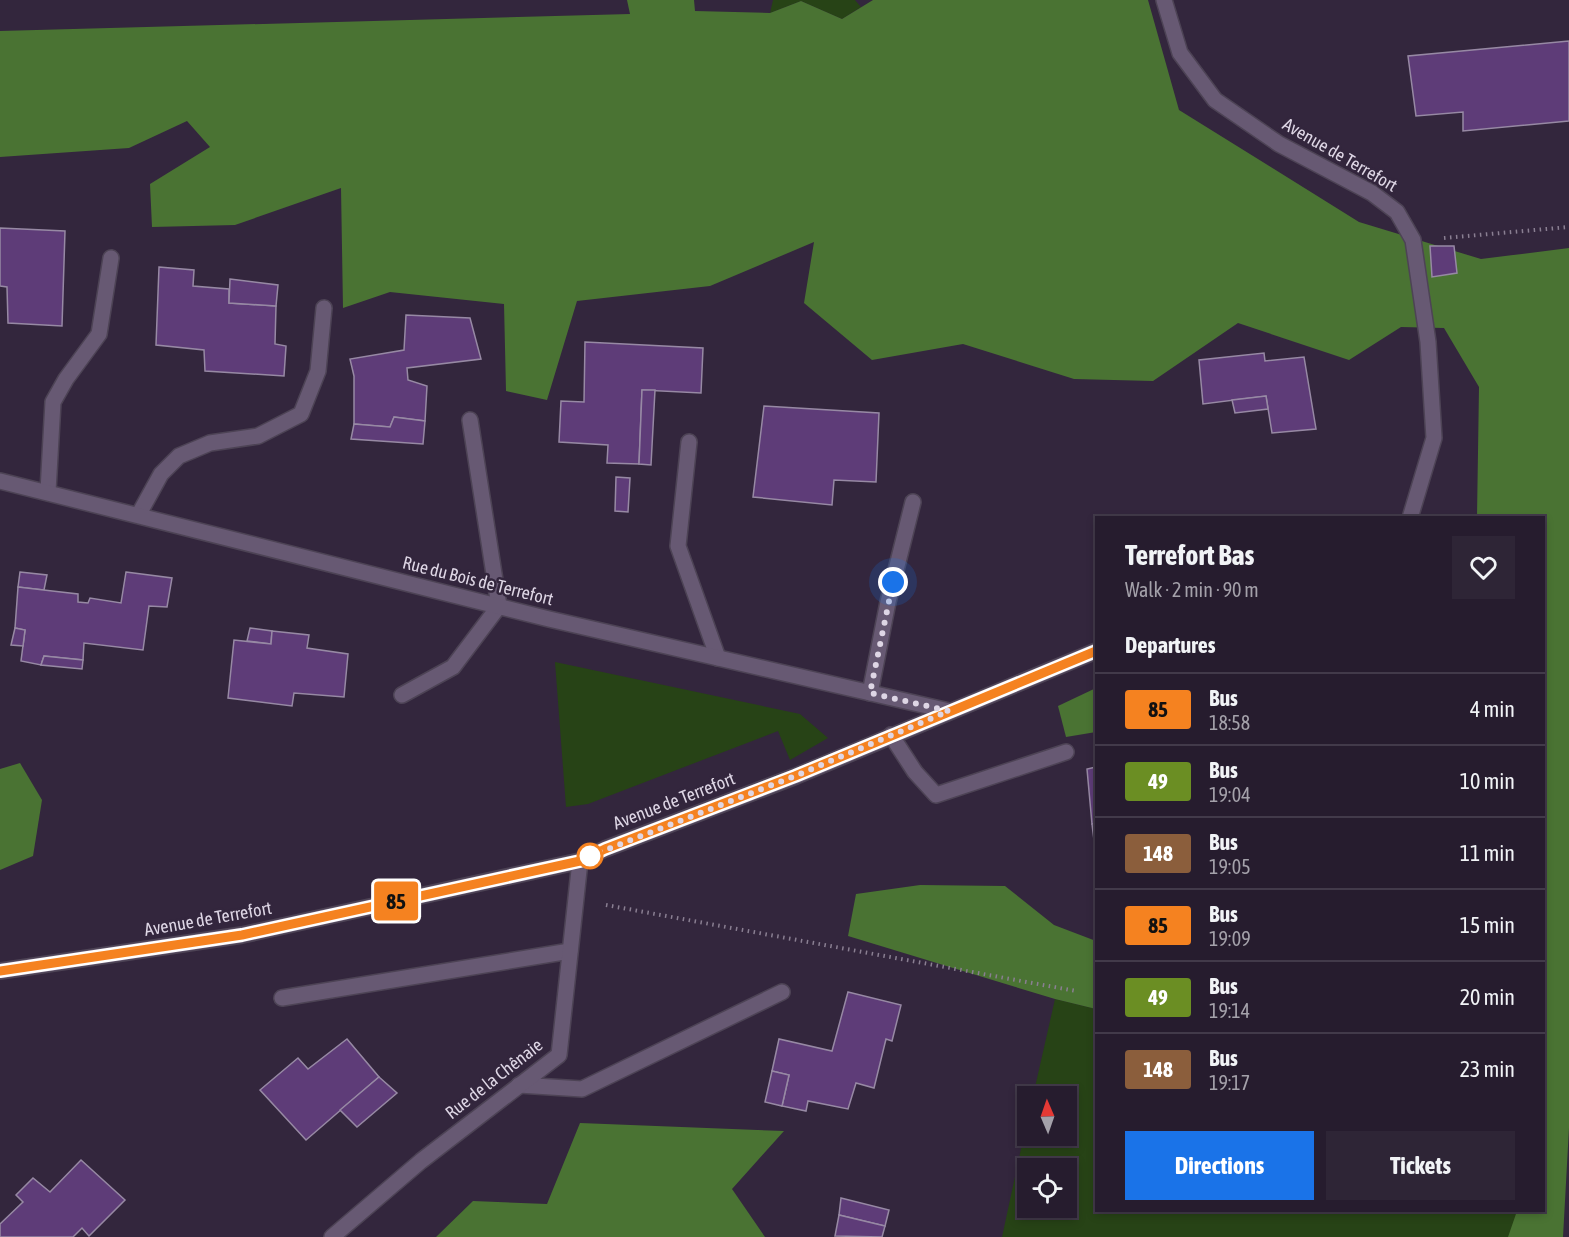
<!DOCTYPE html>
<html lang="en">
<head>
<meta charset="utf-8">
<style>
	:root { --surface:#261c2e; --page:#2e2536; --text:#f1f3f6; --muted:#a4a1aa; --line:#423a4a; --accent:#1a73e8 }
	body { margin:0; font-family:"Asap Condensed",sans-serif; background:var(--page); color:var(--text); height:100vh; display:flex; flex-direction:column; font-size:22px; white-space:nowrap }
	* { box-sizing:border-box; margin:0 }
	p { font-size:20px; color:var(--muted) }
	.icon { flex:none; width:33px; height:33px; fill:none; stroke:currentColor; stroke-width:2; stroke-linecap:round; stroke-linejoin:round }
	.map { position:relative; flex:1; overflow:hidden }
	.side { position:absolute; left:1095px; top:516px; width:450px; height:696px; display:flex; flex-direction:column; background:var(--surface); border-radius:0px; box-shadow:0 3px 9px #0003,0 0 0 2px var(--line) }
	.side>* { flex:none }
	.badge { padding:0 12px; border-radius:4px; font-size:21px; line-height:39px }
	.needle { width:39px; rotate:358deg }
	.controls { position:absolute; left:1017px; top:1086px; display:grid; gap:12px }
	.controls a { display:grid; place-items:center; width:60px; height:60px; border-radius:0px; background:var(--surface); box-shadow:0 3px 9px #0003,0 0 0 2px var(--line); font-size:30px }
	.you { position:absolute; width:30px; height:30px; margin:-15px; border:4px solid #fff; border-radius:50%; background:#1a73e8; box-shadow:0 0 0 9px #1a73e833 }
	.map>.badge { position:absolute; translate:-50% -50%; box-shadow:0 0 0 3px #fff }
	h2 { padding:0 30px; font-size:22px; line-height:54px }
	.round { display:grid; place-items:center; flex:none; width:63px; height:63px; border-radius:0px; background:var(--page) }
	.overview { display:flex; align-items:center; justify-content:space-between; height:102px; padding:0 30px }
	h1 { font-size:28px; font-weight:700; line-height:45px }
	.primary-button { display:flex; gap:12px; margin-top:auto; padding:12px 30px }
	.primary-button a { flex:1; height:69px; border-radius:0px; background:var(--accent); color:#fff; font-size:24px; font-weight:700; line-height:69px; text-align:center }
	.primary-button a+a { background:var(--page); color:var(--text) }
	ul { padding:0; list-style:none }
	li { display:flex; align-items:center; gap:18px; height:72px; padding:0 30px; border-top:2px solid var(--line) }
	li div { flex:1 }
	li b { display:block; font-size:22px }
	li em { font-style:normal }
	li .badge { min-width:66px; font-weight:700; text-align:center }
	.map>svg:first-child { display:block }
	.green { fill:#274316; fill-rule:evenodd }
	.forest { fill:#4a7333 }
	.building { fill:#5e3c78; stroke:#9789a4; stroke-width:1.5 }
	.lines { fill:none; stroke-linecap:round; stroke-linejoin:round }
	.service-casing { stroke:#4d4355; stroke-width:18 }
	.minor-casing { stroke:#4d4355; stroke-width:18 }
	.path { stroke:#8a7f92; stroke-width:4; stroke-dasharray:1.5 4.5; stroke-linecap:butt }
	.service { stroke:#675973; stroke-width:15 }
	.minor { stroke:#675973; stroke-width:15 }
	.line-casing { stroke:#fff; stroke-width:14 }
	.line { stroke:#f58220; stroke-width:9 }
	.walk { stroke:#ded6e5; stroke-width:6; stroke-dasharray:0 10.8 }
	.stop-dot { fill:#fff; stroke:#f58220; stroke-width:3 }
	.labels { text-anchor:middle; stroke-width:5; stroke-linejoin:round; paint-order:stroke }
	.street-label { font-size:18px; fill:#ded6e5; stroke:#33263d }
</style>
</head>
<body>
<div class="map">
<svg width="1569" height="1237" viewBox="0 0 1569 1237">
	<rect width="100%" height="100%" fill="#33263d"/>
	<!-- green -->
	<g class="green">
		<path d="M 773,0 L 855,0 L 861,7 L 842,19 L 801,1 L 770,13 Z"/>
		<path d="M 555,662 L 800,714 L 828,738 L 790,760 L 778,731 L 588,804 L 566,807 Z"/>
		<path d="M 1055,999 L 1096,1009 L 1096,1210 L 1541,1211 L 1536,1237 L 1002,1237 L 1027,1121 L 1028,1136 L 1066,1136 L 1066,1096 L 1033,1096 ZM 1028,1168 L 1066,1168 L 1066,1208 L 1028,1208 Z"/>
	</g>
	<!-- forest -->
	<g class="forest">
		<path d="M 627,0 L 694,0 L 695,11 L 770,13 L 801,1 L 842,19 L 873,0 L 1148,0 L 1179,110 L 1359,222 L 1481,259 L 1569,248 L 1569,1128 L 1563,1237 L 1508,1237 L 1517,1211 L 1544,1210 L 1545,1133 L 1544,1131 L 1544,518 L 1477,517 L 1479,387 L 1444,328 L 1401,327 L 1349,360 L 1238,323 L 1153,381 L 1074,379 L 963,344 L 872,360 L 804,303 L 814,242 L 710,286 L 577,301 L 547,400 L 506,391 L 504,304 L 390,292 L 343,308 L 341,188 L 235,225 L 152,227 L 150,184 L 210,147 L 187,121 L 129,148 L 0,157 L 0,31 L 630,14 Z"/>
		<path d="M 1096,688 L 1096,732 L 1066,737 L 1058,706 Z"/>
		<path d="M 20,763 L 42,800 L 33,856 L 0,870 L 0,769 Z"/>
		<path d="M 920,885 L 1005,886 L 1054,925 L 1096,941 L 1096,1009 L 1055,999 L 848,936 L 856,894 Z"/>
		<path d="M 580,1123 L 784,1131 L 732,1189 L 765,1237 L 436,1237 L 473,1201 L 547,1204 Z"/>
	</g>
	<!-- building -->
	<g class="building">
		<path d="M 1569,41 L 1569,121 L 1463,131 L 1463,112 L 1416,116 L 1408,56 Z"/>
		<path d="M 0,228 L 65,231 L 62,326 L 8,323 L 7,287 L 0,286 Z"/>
		<path d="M 1430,246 L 1454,246 L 1457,273 L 1432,277 Z"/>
		<path d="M 159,267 L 194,270 L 193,286 L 229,289 L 229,303 L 276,306 L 275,344 L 286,346 L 284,376 L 205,371 L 204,350 L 156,345 Z"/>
		<path d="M 230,279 L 278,285 L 276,306 L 229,303 Z"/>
		<path d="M 406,315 L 470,318 L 481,359 L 407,368 L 408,380 L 427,386 L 425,421 L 394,417 L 390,427 L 354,424 L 354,376 L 350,359 L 404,350 Z"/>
		<path d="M 585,342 L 703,348 L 701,393 L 642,390 L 639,464 L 607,463 L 608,445 L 559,442 L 561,401 L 584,402 Z"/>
		<path d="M 1264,353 L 1265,361 L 1304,357 L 1316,429 L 1272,433 L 1266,396 L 1203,404 L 1199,360 Z"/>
		<path d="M 642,390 L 655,390 L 651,465 L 639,464 Z"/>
		<path d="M 1266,396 L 1268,409 L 1235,413 L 1232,400 Z"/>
		<path d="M 764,406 L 879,413 L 876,482 L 834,480 L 832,505 L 753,497 Z"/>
		<path d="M 394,417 L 425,421 L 423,444 L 351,439 L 354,424 L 390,427 Z"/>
		<path d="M 616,477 L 630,478 L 628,512 L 615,511 Z"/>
		<path d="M 20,572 L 47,575 L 44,590 L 18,587 Z"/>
		<path d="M 126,572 L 172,578 L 167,607 L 149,606 L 143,650 L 84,643 L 83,660 L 44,656 L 41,665 L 21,661 L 25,630 L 15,628 L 18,587 L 78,594 L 78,602 L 88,603 L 90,598 L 121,603 Z"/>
		<path d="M 15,628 L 25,630 L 23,646 L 11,645 Z"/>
		<path d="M 250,628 L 272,631 L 271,644 L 247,641 Z"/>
		<path d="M 272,631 L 309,635 L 307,648 L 348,654 L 344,697 L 294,693 L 292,706 L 228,698 L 234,640 L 271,644 Z"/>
		<path d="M 44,656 L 83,660 L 82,669 L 41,665 Z"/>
		<path d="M 1096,767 L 1096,823 L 1092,824 L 1087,769 Z"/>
		<path d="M 1096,823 L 1096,848 L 1095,848 L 1092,824 Z"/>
		<path d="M 848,992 L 901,1005 L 892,1041 L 886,1039 L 874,1088 L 856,1083 L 848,1109 L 808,1101 L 806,1111 L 782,1106 L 789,1075 L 772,1071 L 779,1039 L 832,1051 Z"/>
		<path d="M 347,1039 L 379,1077 L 306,1140 L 260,1090 L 298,1058 L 308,1069 Z"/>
		<path d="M 772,1071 L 789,1075 L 782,1106 L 765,1102 Z"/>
		<path d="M 379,1077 L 397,1093 L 357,1127 L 340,1110 Z"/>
		<path d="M 81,1160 L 125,1200 L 89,1236 L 82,1228 L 73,1237 L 0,1237 L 0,1224 L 23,1202 L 16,1195 L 33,1178 L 50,1192 Z"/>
		<path d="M 841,1198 L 889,1210 L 885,1226 L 839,1215 Z"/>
		<path d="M 839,1215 L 885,1226 L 882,1237 L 835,1236 Z"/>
	</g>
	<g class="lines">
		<!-- service casing -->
		<g class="service-casing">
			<g id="service">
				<path d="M 689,442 L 678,546 L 718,658"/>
				<path d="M 48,491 L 53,402 L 66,379 L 99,334 L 111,258"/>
				<path d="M 139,514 L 161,474 L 179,456 L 210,443 L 258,436 L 301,414 L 318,371 L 324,308"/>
				<path d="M 870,693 L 888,602 L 913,502"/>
				<path d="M 402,695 L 453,667 L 499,606 L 470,420"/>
				<path d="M 891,735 L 915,772 L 936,795 L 1066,752"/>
				<path d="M 282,998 L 570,951"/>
				<path d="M 519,1085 L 582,1089 L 782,992"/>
			</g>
		</g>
		<!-- minor casing -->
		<g class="minor-casing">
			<g id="minor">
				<path d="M 1164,0 L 1180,53 L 1215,100 L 1279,144 L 1372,193 L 1397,212 L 1413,240 L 1428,342 L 1434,438 L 1410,518"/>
				<path d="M 0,481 L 549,619 L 949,711"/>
				<path d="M 0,971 L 242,935 L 580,861 L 605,849 L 796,776 L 1096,651"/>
				<path d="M 332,1237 L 421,1161 L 559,1055 L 580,861"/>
			</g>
		</g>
		<!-- path -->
		<g class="path">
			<path d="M 1444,238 L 1569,227"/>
			<path d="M 606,905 L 1076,991"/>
		</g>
		<!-- service -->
		<use href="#service" class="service"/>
		<!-- minor -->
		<use href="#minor" class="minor"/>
	</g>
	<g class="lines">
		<!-- line casing -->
		<g class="line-casing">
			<path id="line" d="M 0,971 L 242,935 L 580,861 L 605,849 L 795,776 L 1096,651"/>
		</g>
		<!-- line -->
		<use href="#line" class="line"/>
		<!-- walk -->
		<path class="walk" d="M 590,856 L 795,776 L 949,711 L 870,693 L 893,582"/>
	</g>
	<!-- markers -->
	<circle class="stop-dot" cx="590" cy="856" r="12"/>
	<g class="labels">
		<!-- street labels -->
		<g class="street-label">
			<text transform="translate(1340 155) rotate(30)" y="6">Avenue de Terrefort</text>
			<text transform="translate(478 581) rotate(14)" y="6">Rue du Bois de Terrefort</text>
			<text transform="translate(674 801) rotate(-21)" y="6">Avenue de Terrefort</text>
			<text transform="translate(208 919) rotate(-10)" y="6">Avenue de Terrefort</text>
			<text transform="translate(494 1079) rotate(-38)" y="6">Rue de la Chênaie</text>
		</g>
	</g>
</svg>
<div class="controls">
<a><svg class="needle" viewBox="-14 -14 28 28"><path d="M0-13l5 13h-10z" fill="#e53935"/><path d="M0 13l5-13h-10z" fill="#a4a1aa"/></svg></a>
<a><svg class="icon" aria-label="locate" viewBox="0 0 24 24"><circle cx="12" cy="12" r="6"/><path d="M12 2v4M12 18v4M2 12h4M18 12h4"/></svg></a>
</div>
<div class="you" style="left:893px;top:582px"></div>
<b class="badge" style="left:396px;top:901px;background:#f58220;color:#111">85</b>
<section class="side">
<div class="overview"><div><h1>Terrefort Bas</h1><p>Walk · 2 min · 90 m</p></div><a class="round"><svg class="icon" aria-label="heart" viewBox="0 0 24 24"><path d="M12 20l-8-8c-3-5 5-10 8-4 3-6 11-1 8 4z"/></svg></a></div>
<h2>Departures</h2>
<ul>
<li><span class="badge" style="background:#f58220;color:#111">85</span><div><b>Bus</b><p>18:58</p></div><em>4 min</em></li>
<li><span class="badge" style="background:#6b8e23;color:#fff">49</span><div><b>Bus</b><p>19:04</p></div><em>10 min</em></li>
<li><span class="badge" style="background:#8b5e3c;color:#fff">148</span><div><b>Bus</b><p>19:05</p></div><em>11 min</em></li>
<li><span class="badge" style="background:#f58220;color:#111">85</span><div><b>Bus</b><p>19:09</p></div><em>15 min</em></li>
<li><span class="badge" style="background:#6b8e23;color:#fff">49</span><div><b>Bus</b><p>19:14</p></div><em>20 min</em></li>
<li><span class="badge" style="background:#8b5e3c;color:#fff">148</span><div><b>Bus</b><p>19:17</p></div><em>23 min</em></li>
</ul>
<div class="primary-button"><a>Directions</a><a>Tickets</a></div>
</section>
</div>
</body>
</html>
